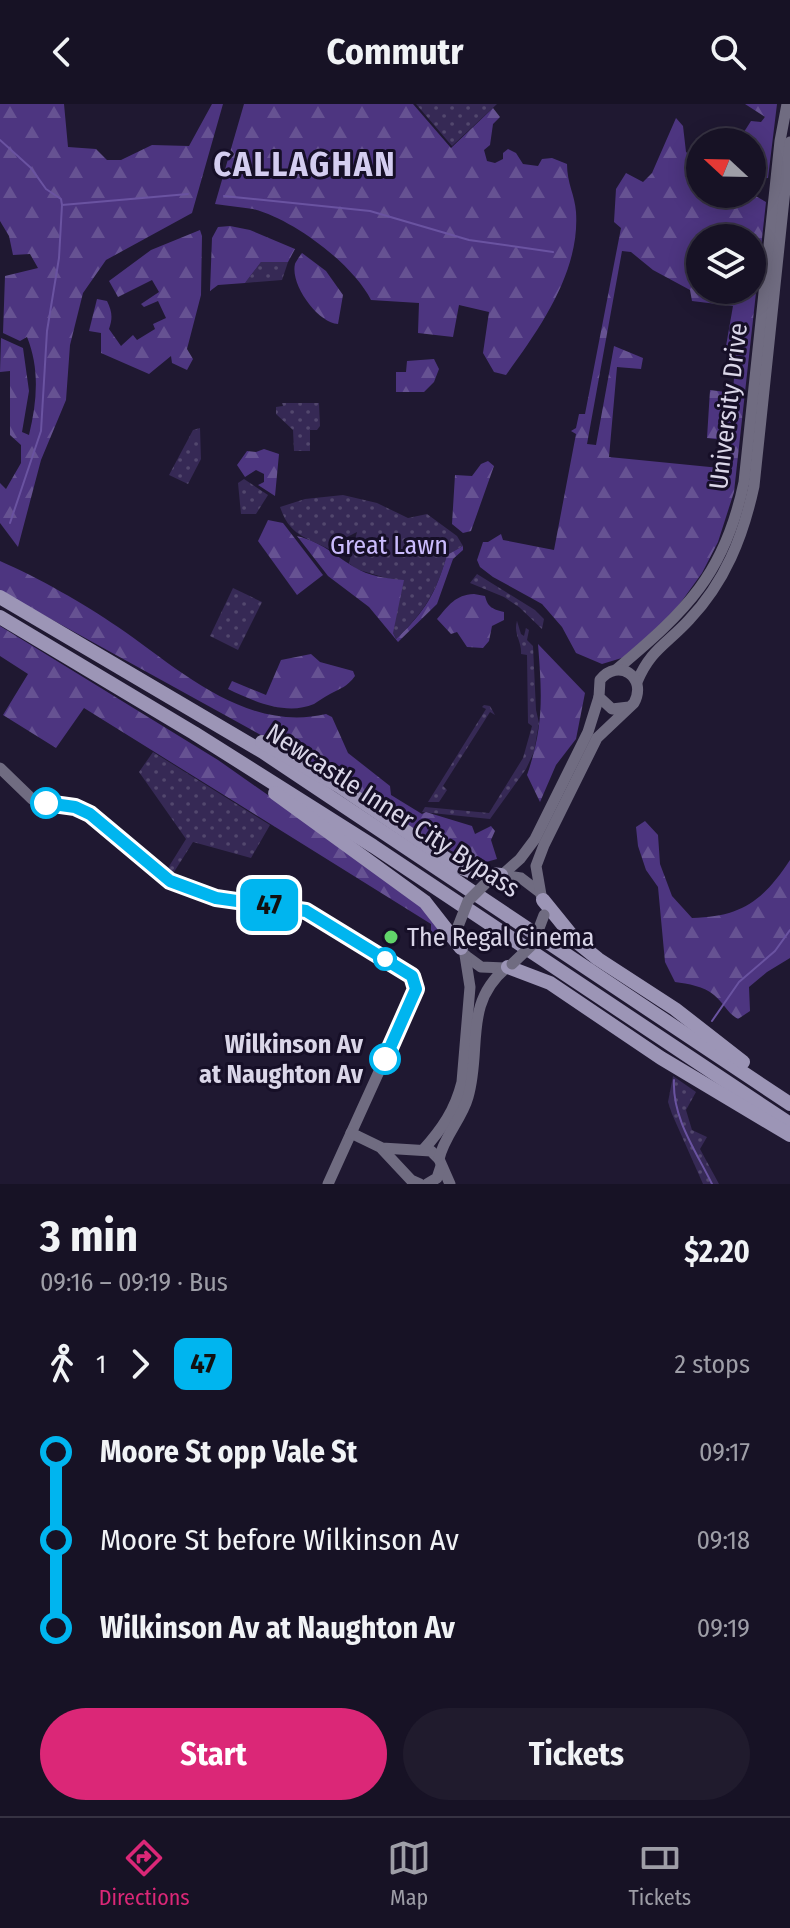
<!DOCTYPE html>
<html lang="en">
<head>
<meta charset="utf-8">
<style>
	:root { --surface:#171225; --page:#201b2d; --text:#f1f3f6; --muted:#9e9ea7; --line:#363242; --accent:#db2777 }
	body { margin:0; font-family:"Fira Sans Condensed",sans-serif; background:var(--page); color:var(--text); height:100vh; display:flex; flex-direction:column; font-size:30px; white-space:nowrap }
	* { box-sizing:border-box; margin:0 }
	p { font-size:26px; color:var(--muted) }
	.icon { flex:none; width:44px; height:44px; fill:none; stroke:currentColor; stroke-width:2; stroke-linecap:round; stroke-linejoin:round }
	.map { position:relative; height:1080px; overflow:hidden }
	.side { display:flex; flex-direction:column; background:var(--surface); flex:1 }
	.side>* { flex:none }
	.badge { padding:0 16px; border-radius:12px; font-size:28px; line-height:52px }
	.needle { width:52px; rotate:292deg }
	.controls { position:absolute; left:686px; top:24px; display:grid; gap:16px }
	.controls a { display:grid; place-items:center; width:80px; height:80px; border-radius:50%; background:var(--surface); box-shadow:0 4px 20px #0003,0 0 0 2px var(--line); font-size:40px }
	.map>.badge { position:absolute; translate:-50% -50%; box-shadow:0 0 0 4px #fff }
	.legs { display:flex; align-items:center; gap:12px; height:88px; padding:0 40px; font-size:26px }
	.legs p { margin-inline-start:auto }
	.head { display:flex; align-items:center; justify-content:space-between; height:136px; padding:0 40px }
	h1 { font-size:44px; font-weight:700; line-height:60px }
	.cta { display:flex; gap:16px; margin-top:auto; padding:16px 40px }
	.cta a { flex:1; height:92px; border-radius:48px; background:var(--accent); color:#fff; font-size:32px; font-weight:700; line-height:92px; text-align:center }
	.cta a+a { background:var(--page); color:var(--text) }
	ul { padding:0 40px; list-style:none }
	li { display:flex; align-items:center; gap:28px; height:88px; font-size:30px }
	li i { display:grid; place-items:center; width:12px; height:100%; margin:0 10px; background:currentColor }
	li i::after { content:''; width:20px; height:20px; margin:-10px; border:6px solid; border-radius:50%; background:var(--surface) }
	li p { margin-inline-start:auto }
	li:first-child i { background:linear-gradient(#0000 50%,currentColor 0) }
	li:last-child i { background:linear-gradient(currentColor 50%,#0000 0) }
	header { display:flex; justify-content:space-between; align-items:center; height:104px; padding:0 40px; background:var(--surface); font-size:36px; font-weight:700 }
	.tab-bar { display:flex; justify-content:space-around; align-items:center; height:112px; border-top:2px solid var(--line); background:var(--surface); font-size:22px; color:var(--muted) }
	.tab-bar a { display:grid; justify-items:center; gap:4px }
	.tab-bar .current { color:var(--accent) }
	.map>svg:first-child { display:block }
	.green { fill:url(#green-dots) }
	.forest { fill:url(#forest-firs); fill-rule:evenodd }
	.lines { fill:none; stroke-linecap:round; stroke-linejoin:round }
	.stream { stroke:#6a53a1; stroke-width:2 }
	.secondary { stroke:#706c81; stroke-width:11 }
	.highway { stroke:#9c95b6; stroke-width:14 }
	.secondary-bridge { stroke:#706c81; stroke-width:11 }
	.line-1-casing { stroke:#fff; stroke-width:18 }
	.line-1 { stroke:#00b5ef; stroke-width:12 }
	.stop-1-dot { fill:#fff; stroke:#00b5ef; stroke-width:4 }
	.poi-dot { fill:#61d46a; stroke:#160f27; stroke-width:3 }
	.labels { text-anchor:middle; stroke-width:6; stroke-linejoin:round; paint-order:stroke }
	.street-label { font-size:26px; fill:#dad6e8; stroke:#160f27 }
	.park-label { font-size:26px; fill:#cbbcfd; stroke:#160f27 }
	.poi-label { font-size:26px; fill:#dad6e8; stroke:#160f27; text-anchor:start }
	.stop-label { font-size:26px; font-weight:bold; fill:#dad6e8; stroke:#160f27; text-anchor:end }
	.district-label { font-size:34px; font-weight:bold; letter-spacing:2px; fill:#d4cdf0; stroke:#160f27 }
</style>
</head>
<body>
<header><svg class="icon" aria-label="back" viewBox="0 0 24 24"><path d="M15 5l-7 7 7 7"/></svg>Commutr<svg class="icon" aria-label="search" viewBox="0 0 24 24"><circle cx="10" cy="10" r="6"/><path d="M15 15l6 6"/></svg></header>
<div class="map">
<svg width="790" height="1080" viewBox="0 0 790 1080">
	<defs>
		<pattern id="green-dots" width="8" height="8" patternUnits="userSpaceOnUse" patternTransform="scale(2)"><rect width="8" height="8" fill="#362955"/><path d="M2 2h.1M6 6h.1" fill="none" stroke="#52476d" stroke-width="1.8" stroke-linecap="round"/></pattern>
		<pattern id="forest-firs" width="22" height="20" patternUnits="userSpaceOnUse" patternTransform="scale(2)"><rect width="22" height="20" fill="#4d3580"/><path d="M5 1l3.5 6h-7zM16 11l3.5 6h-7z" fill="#665292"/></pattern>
	</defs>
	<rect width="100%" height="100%" fill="#1f1831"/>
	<!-- green -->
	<g class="green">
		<path d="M 416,0 L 497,0 L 452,42 Z"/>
		<path d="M 274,157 L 288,158 L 282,176 L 245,179 L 261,158 Z"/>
		<path d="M 282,299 L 319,299 L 320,322 L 317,326 L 310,326 L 310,347 L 294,347 L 293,326 L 276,310 L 276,303 L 283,302 Z"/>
		<path d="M 200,324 L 201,355 L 188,380 L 169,371 L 193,326 Z"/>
		<path d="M 244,375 L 268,391 L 256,410 L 241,410 L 238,379 Z"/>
		<path d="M 343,391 L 377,399 L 408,414 L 427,410 L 457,432 L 463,442 L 447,451 C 436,489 424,508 396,535 L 393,529 L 389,475 L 356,465 L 349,459 L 357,428 L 345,434 L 337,450 C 311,433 291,436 280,403 L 305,395 Z"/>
		<path d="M 477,470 L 535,506 L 544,515 L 542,525 L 519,503 L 504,493 L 470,479 Z"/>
		<path d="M 233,484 L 262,498 L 238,546 L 210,532 Z"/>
		<path d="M 517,517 L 521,530 L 524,532 L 526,524 L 529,526 L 527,536 L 533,542 L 536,606 L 539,619 L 534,648 L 526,665 L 490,715 L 422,708 L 425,703 L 489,709 L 523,654 L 532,622 L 528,619 L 527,551 L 521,550 C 522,537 513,530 517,517 Z"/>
		<path d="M 484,601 L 490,602 L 495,611 L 490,608 L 443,682 L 447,686 L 439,698 L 428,698 L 486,605 L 482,603 Z"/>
		<path d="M 153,648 L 270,721 L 251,754 L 193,738 L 174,768 L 168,764 L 186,735 L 139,668 Z"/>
		<path d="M 673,972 L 696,988 L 686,1006 L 692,1026 L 707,1033 L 700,1045 L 719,1080 L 703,1080 L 672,1010 L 668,998 Z"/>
	</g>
	<!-- forest -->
	<g class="forest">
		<path d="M 0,0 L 64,0 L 68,43 L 96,45 L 107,56 L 121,56 L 152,41 L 189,42 L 212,0 L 223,0 L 192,109 L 106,156 L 83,189 L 70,241 L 66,296 L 41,356 L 18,443 L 0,419 L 0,379 L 6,385 L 21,359 L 21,341 L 10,331 L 10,267 L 0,268 L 1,234 L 23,244 L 29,287 L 22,328 L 29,331 C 37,298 40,265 27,233 L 20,237 L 3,229 L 5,172 L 38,164 L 30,150 L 13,151 L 9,132 L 0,117 Z"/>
		<path d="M 244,0 L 413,0 L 451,44 L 493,4 L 500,13 L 493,20 L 490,41 L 484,46 L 487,57 L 495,59 L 503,55 L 503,49 L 508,45 L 516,49 L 523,60 L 538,62 L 542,55 L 552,54 L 567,60 C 567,80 575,91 576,108 C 580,168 540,224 506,271 L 494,268 L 483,249 L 489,208 L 459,201 L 453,233 L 418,229 L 419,199 L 371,196 C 353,160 293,115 253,105 C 241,103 227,102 215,100 Z"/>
		<path d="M 745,0 L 777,0 L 768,74 L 752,73 L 752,38 L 742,38 L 742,31 L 751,17 L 761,18 L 765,13 Z"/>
		<path d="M 676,14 L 683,22 L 686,48 L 700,58 L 700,90 L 752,90 L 766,98 L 734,388 L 718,438 L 702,469 L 671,512 L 625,553 L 602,560 L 576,549 L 562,523 L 542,500 L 493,473 L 480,463 L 477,456 L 483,438 L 488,438 L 501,430 L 503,436 L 554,446 L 576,330 L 571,327 L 576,324 L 579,310 L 585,310 L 621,124 L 614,118 L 616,85 L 626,69 L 643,78 L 652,69 ZM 700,134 L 752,134 L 752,186 L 700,186 ZM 622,147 L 631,148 L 653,166 L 690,186 L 692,197 L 733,202 L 726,242 L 736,243 L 733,289 L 710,286 L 707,334 L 723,336 L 720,364 L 609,353 L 617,263 L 641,265 L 643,254 L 614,242 L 596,341 L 587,340 Z"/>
		<path d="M 230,122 L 250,126 L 295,145 L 288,158 L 261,158 L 245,179 L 218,181 L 210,187 L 212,134 L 218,123 Z"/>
		<path d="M 200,126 L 202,132 L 201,191 L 187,245 L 193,255 L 187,266 L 172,259 L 171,252 L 149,270 L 101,249 L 101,229 L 89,227 L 97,195 L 107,197 C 112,207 113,214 109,225 L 121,242 L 133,231 L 137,236 L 155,225 L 153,220 L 166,214 L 158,197 L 144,203 L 141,200 L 159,188 L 152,176 L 118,193 L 109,177 L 151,146 Z"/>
		<path d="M 302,149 L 326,167 L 343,191 L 338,220 C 318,219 290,181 295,160 C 295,159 301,150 302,149 Z"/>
		<path d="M 434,255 L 439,265 L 434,278 L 424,288 L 396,288 L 396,268 L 406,268 L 407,257 Z"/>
		<path d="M 264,345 L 279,350 L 275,392 L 258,381 L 264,378 L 264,370 L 256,366 L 245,373 L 237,361 L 247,347 L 256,348 Z"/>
		<path d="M 488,357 L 494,362 L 471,427 L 463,429 L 452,420 L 455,371 L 472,372 L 481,360 Z"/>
		<path d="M 268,416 L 283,419 L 323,471 L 297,491 L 258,437 Z"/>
		<path d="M 297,432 C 323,439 333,450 354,463 C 368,472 388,475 404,476 L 393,529 L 396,535 C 425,508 436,489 447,451 L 463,442 L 463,446 L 453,455 L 437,500 L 398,538 L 369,503 L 328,472 Z"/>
		<path d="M 0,457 C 37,473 85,500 118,523 C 179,565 246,629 326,610 L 332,613 L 348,649 L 390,682 L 391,691 L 422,710 L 426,708 L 472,722 L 475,730 L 491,722 L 495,727 L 491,736 L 497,755 L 479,760 L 439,741 L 319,663 L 0,487 Z"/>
		<path d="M 474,490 L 485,492 C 488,504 493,505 504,508 L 504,516 L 492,522 L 489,537 L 483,544 L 467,543 L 457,528 L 451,530 L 437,515 C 449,501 455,491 474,490 Z"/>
		<path d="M 0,522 L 218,656 L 412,792 L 446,833 L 431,838 L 431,820 L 84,604 L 56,644 L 3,611 L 28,570 L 0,552 Z"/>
		<path d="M 538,540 L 585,589 L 576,635 L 556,661 L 540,698 L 527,671 C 544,622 542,591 538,540 Z"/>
		<path d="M 311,550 L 320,558 L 353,567 L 355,572 C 347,583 341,584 330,590 C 324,593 319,597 314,600 C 286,612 253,597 228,585 L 232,577 L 266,591 L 281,556 Z"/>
		<path d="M 645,717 L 658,731 L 660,760 L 672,792 L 692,814 C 741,813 763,797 790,756 L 790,854 L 767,868 L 749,883 L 750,907 L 738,915 C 727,909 724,899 714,891 C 704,882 688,880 675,878 L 665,858 L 658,783 L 646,766 L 638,742 L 636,723 Z"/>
	</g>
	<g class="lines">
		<!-- stream -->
		<g class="stream">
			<path d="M 0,36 L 31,64 L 46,85 L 61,95 L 62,101 L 188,90"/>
			<path d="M 224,92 L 370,107 L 469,136 L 553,148"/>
			<path d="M 10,419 L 41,327 L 47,227 L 59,154 L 62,101"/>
			<path d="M 712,917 L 739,878 L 775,847 L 790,826"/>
			<path d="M 674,976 C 672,1014 696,1047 712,1080"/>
		</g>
		<!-- secondary -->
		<g class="secondary">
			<path d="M 617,565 C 686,507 725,470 744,378 L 780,37 L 787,0"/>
			<path d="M 637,578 C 650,546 667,540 689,516 C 725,478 743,433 754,382 L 790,38"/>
			<path d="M 0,664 L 32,695 L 75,703 L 90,710 L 170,777 L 216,794 L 306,807 L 415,874 L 416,885 L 411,897 L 328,1080"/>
			<path d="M 500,771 L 521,774 L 538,787"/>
			<path d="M 502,771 L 520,755 L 535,735 L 588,628 L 599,593"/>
			<path d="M 541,791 L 536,762 L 544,741 L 597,634 L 634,599 C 648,573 618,553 600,576 L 599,593 L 612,605 L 629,603"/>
			<path d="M 466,852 L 481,863 L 505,864"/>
			<path d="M 351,1029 L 382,1044 L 431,1047 L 439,1055 L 450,1080"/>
			<path d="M 382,1045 L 411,1076 L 420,1080"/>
			<path d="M 423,1046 C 442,1025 455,1006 462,978 L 470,883 L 465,851"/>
			<path d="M 439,1055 C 444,1032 462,1015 468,993 C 482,945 463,900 506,864"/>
			<path d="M 427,1080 L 437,1074 L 441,1062"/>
		</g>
		<!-- highway -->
		<g class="highway">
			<path d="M 0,493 L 263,648 L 790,1000"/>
			<path d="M 0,513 L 194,629 L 373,742 L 790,1020"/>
			<path d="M 262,638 L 339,682 L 457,762 L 472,768 L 501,771"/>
			<path d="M 275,689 L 425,798 L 461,844"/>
			<path d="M 543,796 L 577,838 L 598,855 L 675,905 L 743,958"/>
			<path d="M 508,863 L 550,879 L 661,954 L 790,1031"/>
		</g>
		<!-- secondary-bridge -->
		<g class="secondary-bridge">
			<path d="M 457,825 L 468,797 L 489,776"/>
			<path d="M 512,860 L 533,840 L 544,811"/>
		</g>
	</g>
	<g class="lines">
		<!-- line-1 casing -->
		<g class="line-1-casing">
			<path id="line-1" d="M 46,699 L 75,703 L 90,710 L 170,777 L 216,794 L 306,807 L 412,872 L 416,885 L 385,955"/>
		</g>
		<!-- line-1 -->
		<use href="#line-1" class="line-1"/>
	</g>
	<!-- markers -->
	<g class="stop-1-dot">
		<circle cx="46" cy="699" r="14"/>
		<circle cx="385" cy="855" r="10"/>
		<circle cx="385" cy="955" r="14"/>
	</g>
	<circle class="poi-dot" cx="391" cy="833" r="8"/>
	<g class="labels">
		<!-- street labels -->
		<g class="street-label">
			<text transform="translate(728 302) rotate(-83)" y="9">University Drive</text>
			<text transform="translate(393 706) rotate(33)" y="9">Newcastle Inner City Bypass</text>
		</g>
		<!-- park labels -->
		<g class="park-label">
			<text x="389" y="450">Great Lawn</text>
		</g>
		<!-- poi labels -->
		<g class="poi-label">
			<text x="407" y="842">The Regal Cinema</text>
		</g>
		<!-- stop labels -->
		<g class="stop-label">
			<text x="363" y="949">Wilkinson Av<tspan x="363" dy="30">at Naughton Av</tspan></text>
		</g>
		<!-- district labels -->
		<g class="district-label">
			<text x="305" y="72">CALLAGHAN</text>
		</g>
	</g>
</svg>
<div class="controls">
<a><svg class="needle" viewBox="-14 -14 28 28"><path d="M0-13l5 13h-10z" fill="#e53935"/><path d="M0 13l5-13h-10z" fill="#9e9ea7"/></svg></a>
<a><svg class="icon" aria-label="layers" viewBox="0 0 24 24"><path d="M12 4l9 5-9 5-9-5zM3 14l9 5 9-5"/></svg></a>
</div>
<b class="badge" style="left:269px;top:801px;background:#00b5ef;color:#111">47</b>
</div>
<section class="side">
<div class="head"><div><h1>3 min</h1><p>09:16 – 09:19 · Bus</p></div><b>$2.20</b></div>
<div class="legs"><svg class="icon" aria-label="walk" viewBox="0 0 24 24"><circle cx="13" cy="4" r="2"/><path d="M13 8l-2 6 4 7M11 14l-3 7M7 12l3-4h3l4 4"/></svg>1<svg class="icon" aria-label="forward" viewBox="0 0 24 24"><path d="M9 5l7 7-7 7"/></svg><b class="badge" style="background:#00b5ef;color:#111">47</b><p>2 stops</p></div>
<ul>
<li><i style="color:#00b5ef"></i><b>Moore St opp Vale St</b><p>09:17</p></li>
<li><i style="color:#00b5ef"></i><span>Moore St before Wilkinson Av</span><p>09:18</p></li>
<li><i style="color:#00b5ef"></i><b>Wilkinson Av at Naughton Av</b><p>09:19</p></li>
</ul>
<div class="cta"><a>Start</a><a>Tickets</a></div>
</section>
<nav class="tab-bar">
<a class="current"><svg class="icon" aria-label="directions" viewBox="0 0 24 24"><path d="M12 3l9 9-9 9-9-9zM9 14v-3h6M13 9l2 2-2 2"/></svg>Directions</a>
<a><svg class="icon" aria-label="map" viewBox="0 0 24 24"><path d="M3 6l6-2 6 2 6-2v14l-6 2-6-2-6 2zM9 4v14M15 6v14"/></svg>Map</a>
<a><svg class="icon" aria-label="tickets" viewBox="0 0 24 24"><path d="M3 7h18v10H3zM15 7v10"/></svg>Tickets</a>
</nav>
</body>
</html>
